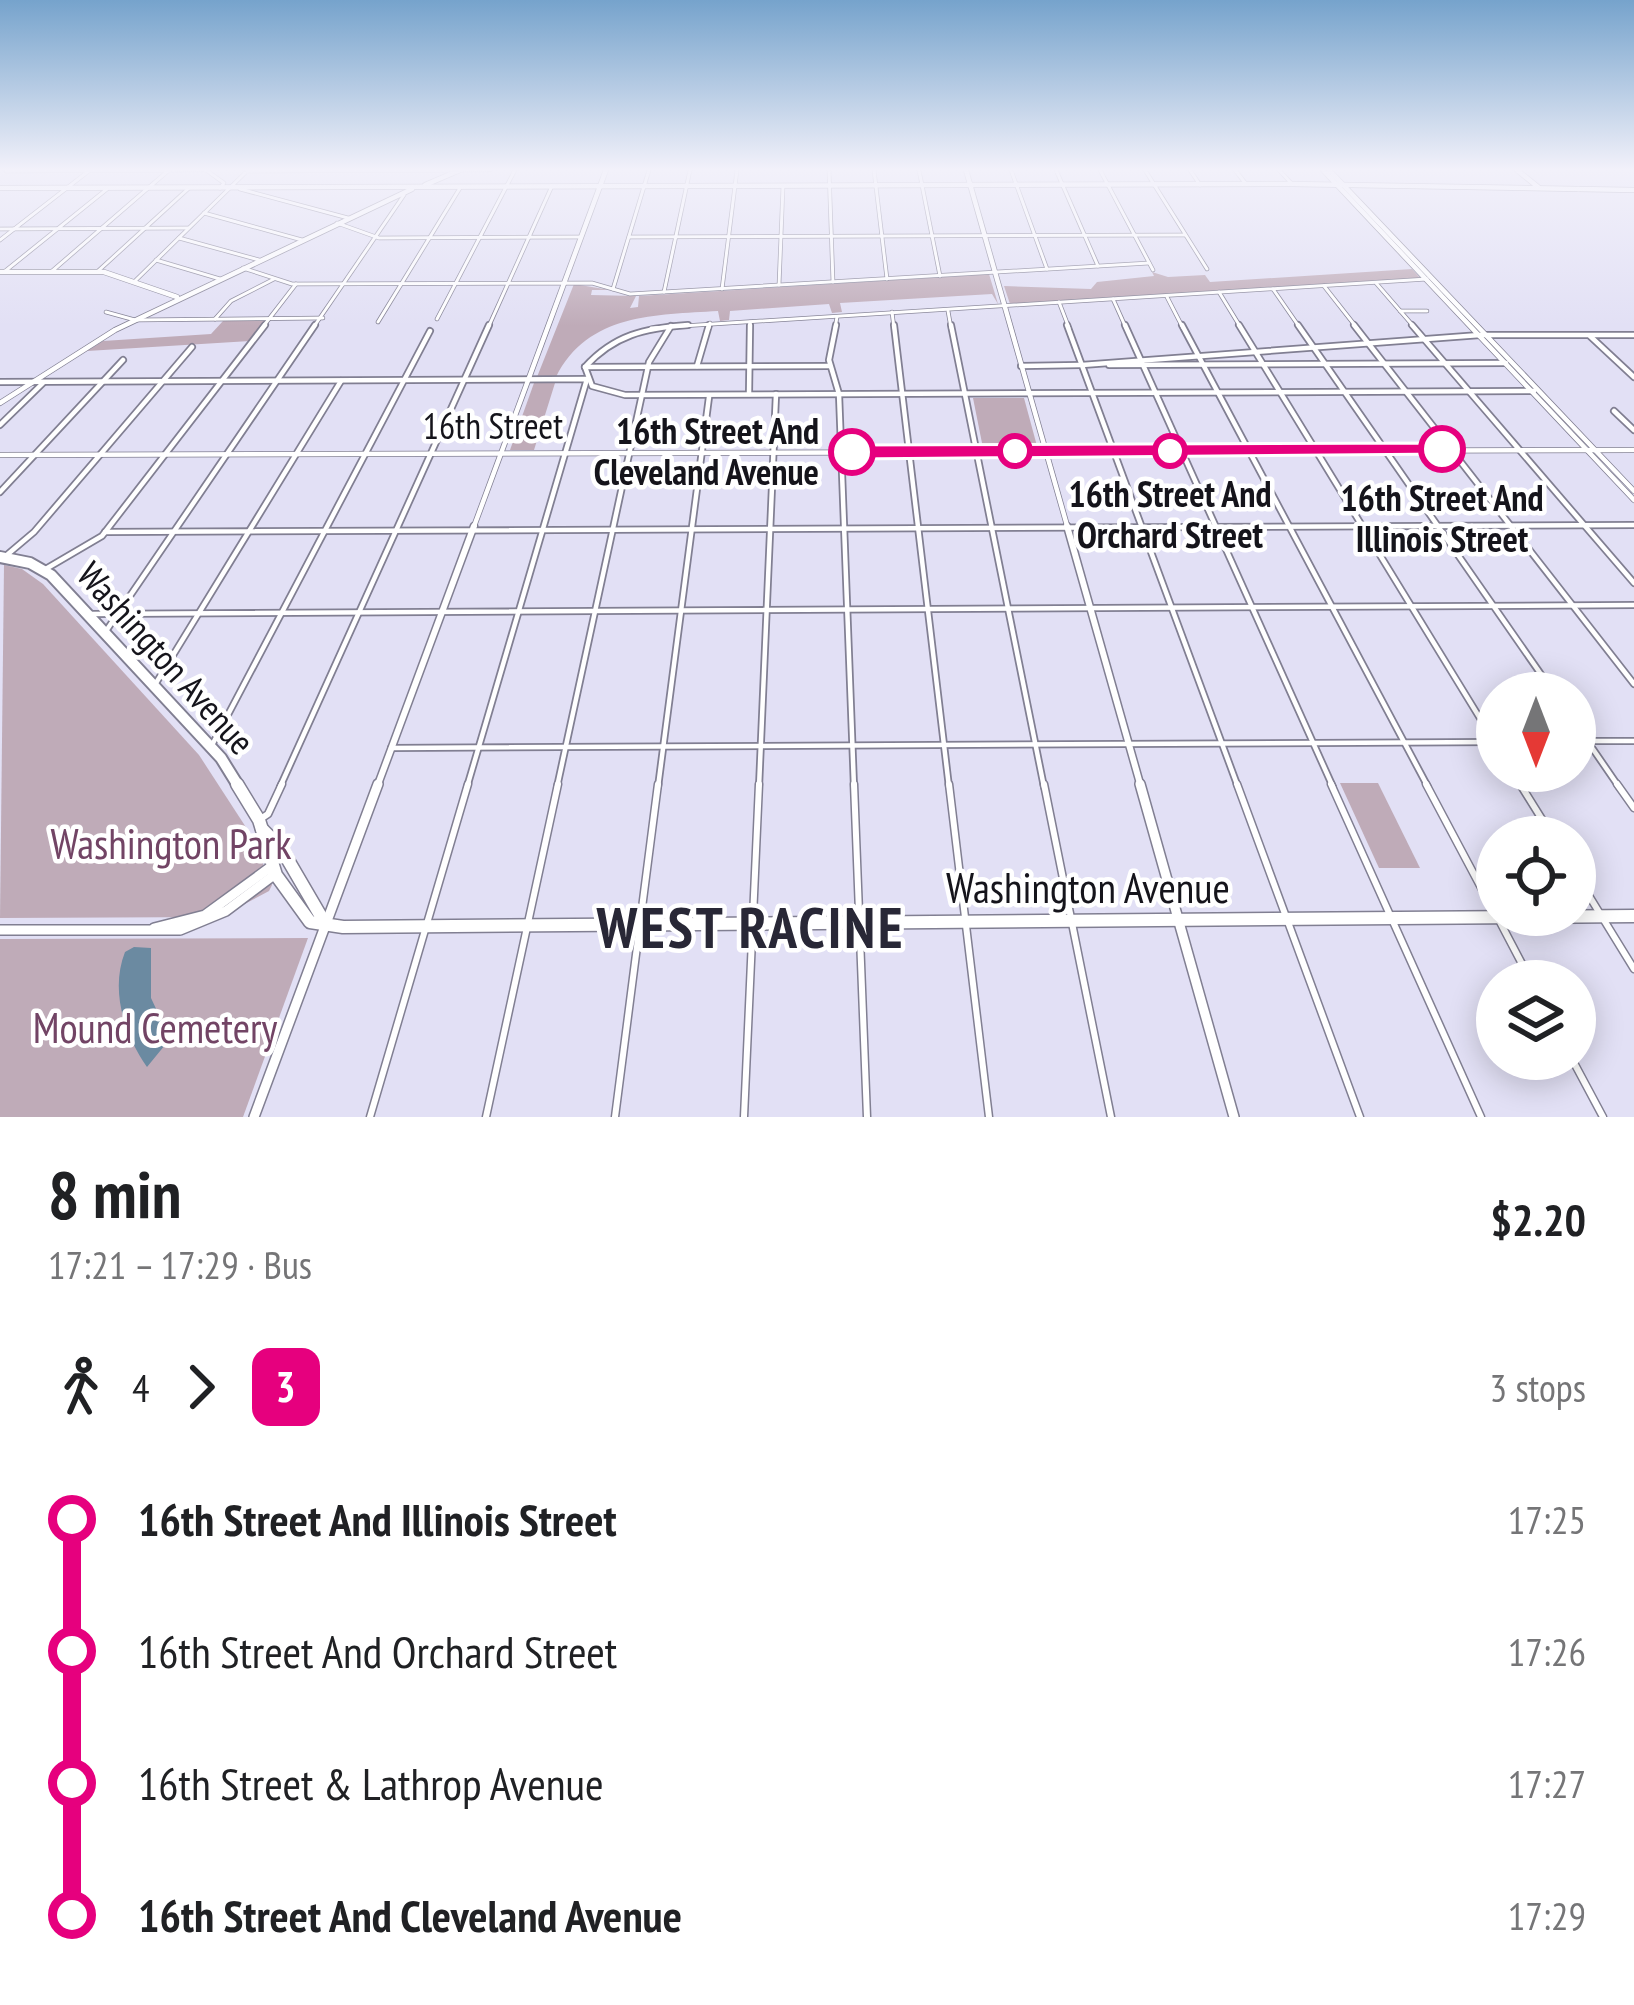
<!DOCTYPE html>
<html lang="en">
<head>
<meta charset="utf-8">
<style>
	:root { --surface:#fff; --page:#f2f2f2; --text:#202124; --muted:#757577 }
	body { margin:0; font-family:"PT Sans Narrow",sans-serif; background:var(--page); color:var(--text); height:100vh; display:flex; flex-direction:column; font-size:45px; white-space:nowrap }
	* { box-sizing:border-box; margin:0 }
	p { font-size:39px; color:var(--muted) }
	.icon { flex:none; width:66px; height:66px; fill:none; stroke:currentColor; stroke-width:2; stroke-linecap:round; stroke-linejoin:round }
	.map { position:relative; height:1117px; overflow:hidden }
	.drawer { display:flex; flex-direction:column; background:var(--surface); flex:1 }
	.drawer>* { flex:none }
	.badge { padding:0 24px; border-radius:18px; font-size:42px; line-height:78px }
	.needle { width:78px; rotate:180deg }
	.controls { position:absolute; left:1476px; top:672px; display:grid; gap:24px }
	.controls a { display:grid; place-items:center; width:120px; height:120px; border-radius:50%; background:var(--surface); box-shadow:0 6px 30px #0003; font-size:60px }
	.map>.badge { position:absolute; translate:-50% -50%; box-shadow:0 0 0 6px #fff }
	.legs { display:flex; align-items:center; gap:18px; height:132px; padding:0 48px; font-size:39px }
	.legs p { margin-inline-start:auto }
	.overview { display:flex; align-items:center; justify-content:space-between; height:204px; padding:0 48px }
	h1 { font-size:66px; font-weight:700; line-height:90px }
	ul { padding:0 48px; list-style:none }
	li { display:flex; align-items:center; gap:42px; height:132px; font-size:45px }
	li i { display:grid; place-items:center; width:18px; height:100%; margin:0 15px; background:currentColor }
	li i::after { content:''; width:30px; height:30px; margin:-15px; border:9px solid; border-radius:50%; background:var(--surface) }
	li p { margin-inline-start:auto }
	li:first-child i { background:linear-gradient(#0000 50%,currentColor 0) }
	li:last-child i { background:linear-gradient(currentColor 50%,#0000 0) }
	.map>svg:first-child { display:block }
	.green { fill:#bfabb8 }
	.water { fill:#6b8aa1 }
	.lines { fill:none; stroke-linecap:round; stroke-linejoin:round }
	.minor-far2-casing { stroke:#817f92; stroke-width:4.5 }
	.minor-far1-casing { stroke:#817f92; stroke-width:8 }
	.minor-casing { stroke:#817f92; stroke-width:9 }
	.tertiary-far2-casing { stroke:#817f92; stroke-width:6 }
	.tertiary-far1-casing { stroke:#817f92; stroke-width:9 }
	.tertiary-casing { stroke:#817f92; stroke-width:12 }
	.primary-far1-casing { stroke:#817f92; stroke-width:14 }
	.primary-casing { stroke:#817f92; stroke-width:15 }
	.minor-far2 { stroke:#fff; stroke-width:3 }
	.minor-far1 { stroke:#fff; stroke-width:4.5 }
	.minor { stroke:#fff; stroke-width:6 }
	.tertiary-far2 { stroke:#fff; stroke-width:4.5 }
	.tertiary-far1 { stroke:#fff; stroke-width:6 }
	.tertiary { stroke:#fff; stroke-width:9 }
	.primary-far1 { stroke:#fff; stroke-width:10 }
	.primary { stroke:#fff; stroke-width:12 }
	.line-1 { fill:#e6007e; stroke:#fff; stroke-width:3 }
	.stop-1-dot { fill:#fff; stroke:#e6007e; stroke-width:6 }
	.labels { text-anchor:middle; stroke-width:9; stroke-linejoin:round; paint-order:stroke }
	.street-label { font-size:36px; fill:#15141b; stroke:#fff }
	.stop-label { font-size:36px; font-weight:bold; fill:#15141b; stroke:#fff }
	.near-park-label { font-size:42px; fill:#724465; stroke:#fff }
	.near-street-label { font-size:42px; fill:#15141b; stroke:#fff }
	.near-district-label { font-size:57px; font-weight:bold; letter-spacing:3px; fill:#282736; stroke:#fff }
</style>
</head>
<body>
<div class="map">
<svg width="1634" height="1117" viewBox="0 0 1634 1117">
	<rect width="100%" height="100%" fill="#e2e0f5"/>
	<!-- green -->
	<g class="green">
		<path d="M 1412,269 L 1420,278 L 1010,304 L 1004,286 L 1091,289 L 1097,282 L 1154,276 L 1152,272 L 1168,277 L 1205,275 L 1210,282 Z"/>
		<path d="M 989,274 L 998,304 L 992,294 L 840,303 L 842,312 L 832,313 L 829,304 L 730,311 L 729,320 L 720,321 L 718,311 C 656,315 588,313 556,377 L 537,377 L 574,284 L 610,290 L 592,290 L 591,295 L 636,296 L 630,308 L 638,307 L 639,296 Z"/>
		<path d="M 223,321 L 265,321 L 250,341 L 87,351 L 103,341 L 211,334 Z"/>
		<path d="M 534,383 L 555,383 L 534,450 L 510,450 Z"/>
		<path d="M 973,398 L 1024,398 L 1037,446 L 983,448 Z"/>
		<path d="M 4,565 L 22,569 L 43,584 L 199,755 L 251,835 L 272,885 L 269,891 L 220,917 L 0,918 Z"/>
		<path d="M 1340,783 L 1378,783 L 1420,868 L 1379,868 Z"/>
		<path d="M 308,938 L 243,1117 L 0,1117 L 0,939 Z"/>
	</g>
	<!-- water -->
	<path class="water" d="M 134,947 L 151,948 L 151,998 L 167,1032 L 160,1039 L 165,1045 L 147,1067 C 124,1034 110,990 125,952 Z"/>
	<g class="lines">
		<!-- minor-far2 casing -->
		<g class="minor-far2-casing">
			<g id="minor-far2">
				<path d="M 206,170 L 224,183 L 220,188"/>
				<path d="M 829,170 L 833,282"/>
				<path d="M 874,170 L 887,279"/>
				<path d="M 919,170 L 940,276"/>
				<path d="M 1011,170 L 1047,269"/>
				<path d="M 1056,170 L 1098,266"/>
				<path d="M 1100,170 L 1153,270"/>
				<path d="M 1145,170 L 1207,269"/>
				<path d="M 1190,170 L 1200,185"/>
				<path d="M 1235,170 L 1246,184"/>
				<path d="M 1279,170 L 1292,184"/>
				<path d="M 6,171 L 207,170"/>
				<path d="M 247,171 L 490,170"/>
				<path d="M 240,189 L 348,218"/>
				<path d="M 204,213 L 302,240"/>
				<path d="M 337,223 L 379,238 L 581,237"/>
				<path d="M 0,229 L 188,228"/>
				<path d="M 629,237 L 1185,235"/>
				<path d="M 179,238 L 259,260"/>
				<path d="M 0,240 L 90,170"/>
				<path d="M 156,260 L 220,279"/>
				<path d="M 243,268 L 292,284 L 592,283 L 630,294 L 1149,263"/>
				<path d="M 4,272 L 107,189"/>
				<path d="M 51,272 L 169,170"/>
				<path d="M 97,272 L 189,188"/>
				<path d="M 134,282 L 245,173"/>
				<path d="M 1376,283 L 1415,328"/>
				<path d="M 779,285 L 783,186"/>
				<path d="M 1324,286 L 1357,328"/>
				<path d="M 613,289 L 649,170"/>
				<path d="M 722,289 L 737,170"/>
				<path d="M 1273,289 L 1300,328"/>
				<path d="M 664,292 L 690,170"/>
				<path d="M 1219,292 L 1241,328"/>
				<path d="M 1167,297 L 1183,328"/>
				<path d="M 1113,299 L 1126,328"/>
				<path d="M 1059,302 L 1069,328"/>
				<path d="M 948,311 L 951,328"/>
				<path d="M 1400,311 L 1427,311"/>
				<path d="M 106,312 L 135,320 L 323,318"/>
				<path d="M 892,312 L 894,328"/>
				<path d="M 215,319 L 231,301 L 274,279"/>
				<path d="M 437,319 L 515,170"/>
				<path d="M 378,322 L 460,188"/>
				<path d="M 262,328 L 296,284"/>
				<path d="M 313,328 L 404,195"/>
				<path d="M 488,328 L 552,186"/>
				<path d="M 651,328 L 1427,279"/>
				<path d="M 709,328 L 710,323"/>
				<path d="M 750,328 L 750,322"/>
				<path d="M 835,328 L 837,317"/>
			</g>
		</g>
		<!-- minor-far1 casing -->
		<g class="minor-far1-casing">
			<g id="minor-far1">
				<path d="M 836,325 L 829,360 L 839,394 L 854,787"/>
				<path d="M 894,325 L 949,787"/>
				<path d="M 951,325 L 1044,787"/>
				<path d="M 1067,325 L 1238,787"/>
				<path d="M 1125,325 L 1333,787"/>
				<path d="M 1182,325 L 1428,787"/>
				<path d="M 1239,325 L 1497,746"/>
				<path d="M 1298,325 L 1554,693"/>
				<path d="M 1354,325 L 1634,684"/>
				<path d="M 1412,325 L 1634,583"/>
				<path d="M 1590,336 L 1634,377"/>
				<path d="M 1082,365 L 1480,335 L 1634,335"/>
				<path d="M 1109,365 L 1506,363"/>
				<path d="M 697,366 L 709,325"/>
				<path d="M 1021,366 L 1080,365"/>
				<path d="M 585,367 L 592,386 L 625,395 L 1534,391"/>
				<path d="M 585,367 C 614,335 645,328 688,325"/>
				<path d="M 585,367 L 830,366"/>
				<path d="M 0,382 L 587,379 L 467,787"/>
				<path d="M 749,394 L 750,325"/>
				<path d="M 1614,411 L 1634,430"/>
				<path d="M 0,425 L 43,383"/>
				<path d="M 0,492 L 123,360"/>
				<path d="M 105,532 L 1634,525"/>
				<path d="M 8,554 L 34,532 L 192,347"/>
				<path d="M 44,570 L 102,536 L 265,325"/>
				<path d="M 90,614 L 1634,605"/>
				<path d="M 106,631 L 315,325"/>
				<path d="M 156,683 L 341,381"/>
				<path d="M 1575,723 L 1619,787"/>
				<path d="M 1575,741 L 1634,741"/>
				<path d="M 211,747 L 430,331"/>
				<path d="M 391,748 L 1497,742"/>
				<path d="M 1512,771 L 1522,787"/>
				<path d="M 280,787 L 489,325"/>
				<path d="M 557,787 L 649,362 L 671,326"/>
				<path d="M 658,787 L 709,397"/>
				<path d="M 759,787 L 776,394"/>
			</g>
		</g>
		<!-- minor casing -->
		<g class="minor-casing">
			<g id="minor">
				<path d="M 854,784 L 867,1117"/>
				<path d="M 949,784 L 989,1117"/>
				<path d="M 1044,784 L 1111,1117"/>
				<path d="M 1237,784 L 1360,1117"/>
				<path d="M 1331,784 L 1481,1117"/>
				<path d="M 1426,784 L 1494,912"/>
				<path d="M 1520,784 L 1553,837"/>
				<path d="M 1617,784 L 1634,808"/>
				<path d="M 259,820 L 268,814 L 282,784"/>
				<path d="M 1575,873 L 1634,969"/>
				<path d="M 1500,922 L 1531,981"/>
				<path d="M 1572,1059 L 1603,1117"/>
				<path d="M 370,1117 L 468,784"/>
				<path d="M 486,1117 L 558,784"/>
				<path d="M 615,1117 L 658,784"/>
				<path d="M 744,1117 L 759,784"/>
			</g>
		</g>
		<!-- tertiary-far2 casing -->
		<g class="tertiary-far2-casing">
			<g id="tertiary-far2">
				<path d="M 966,170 L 1068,529"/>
				<path d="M 1323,170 L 1634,500"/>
				<path d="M 1329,170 L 1634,491"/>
				<path d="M 1517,170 L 1538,187"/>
				<path d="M 425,185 L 460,170"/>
				<path d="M 0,188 L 1292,184 L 1579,189"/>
				<path d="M 1578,189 L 1634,190"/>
				<path d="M 0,272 L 104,272 L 177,297"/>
				<path d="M 0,403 L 115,330 L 412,189"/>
				<path d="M 0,455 L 1634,450"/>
				<path d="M 473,529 L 606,170"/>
			</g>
		</g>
		<!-- tertiary-far1 casing -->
		<g class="tertiary-far1-casing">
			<g id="tertiary-far1">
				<path d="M 1067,526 L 1141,787"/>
				<path d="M 377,787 L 474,526"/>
			</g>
		</g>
		<!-- tertiary casing -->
		<g class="tertiary-casing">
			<g id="tertiary">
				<path d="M 1140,784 L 1234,1117"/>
				<path d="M 154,928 L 205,915 L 272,866"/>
				<path d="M 0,930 L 180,930 L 226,911 L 274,875"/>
				<path d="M 254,1117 L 378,784"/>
			</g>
		</g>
		<!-- primary-far1 casing -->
		<g class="primary-far1-casing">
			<path id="primary-far1" d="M 0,557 L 30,563 L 51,575 L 221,758 L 239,787"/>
		</g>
		<!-- primary casing -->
		<g class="primary-casing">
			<g id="primary">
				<path d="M 237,784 L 259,820 L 276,875 L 310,922 L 343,927 L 1634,916"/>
				<path d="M 262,829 L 281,848 L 326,925"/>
			</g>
		</g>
		<!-- minor-far2 -->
		<use href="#minor-far2" class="minor-far2"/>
		<!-- minor-far1 -->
		<use href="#minor-far1" class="minor-far1"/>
		<!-- minor -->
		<use href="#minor" class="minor"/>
		<!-- tertiary-far2 -->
		<use href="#tertiary-far2" class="tertiary-far2"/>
		<!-- tertiary-far1 -->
		<use href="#tertiary-far1" class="tertiary-far1"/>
		<!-- tertiary -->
		<use href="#tertiary" class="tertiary"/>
		<!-- primary-far1 -->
		<use href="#primary-far1" class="primary-far1"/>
		<!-- primary -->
		<use href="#primary" class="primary"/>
	</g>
	<!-- sky -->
	<linearGradient id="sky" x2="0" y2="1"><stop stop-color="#76a3cc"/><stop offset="0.52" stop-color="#f2f1fa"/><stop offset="1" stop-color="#f2f1fa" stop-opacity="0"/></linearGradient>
	<rect width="1634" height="326" fill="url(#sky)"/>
	<!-- line-1 -->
	<path class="line-1" d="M 1442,443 L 1452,449 L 1449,454 L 852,459 L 842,452 L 852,445 Z"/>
	<!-- markers -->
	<g class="stop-1-dot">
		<circle cx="1442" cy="449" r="21"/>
		<circle cx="1015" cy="451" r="15"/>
		<circle cx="1170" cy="451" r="15"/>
		<circle cx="852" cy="452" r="21"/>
	</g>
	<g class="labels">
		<!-- street labels -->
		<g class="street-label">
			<text x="493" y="439">16th Street</text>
			<text transform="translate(166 658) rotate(48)" y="13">Washington Avenue</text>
		</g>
		<!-- stop labels -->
		<g class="stop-label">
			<text x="819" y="444" text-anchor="end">16th Street And<tspan x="819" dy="41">Cleveland Avenue</tspan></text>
			<text x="1170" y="507">16th Street And<tspan x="1170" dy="41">Orchard Street</tspan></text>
			<text x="1442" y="511">16th Street And<tspan x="1442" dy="41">Illinois Street</tspan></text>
		</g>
		<!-- near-park labels -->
		<g class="near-park-label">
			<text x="171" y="859">Washington Park</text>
			<text x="155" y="1043">Mound Cemetery</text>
		</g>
		<!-- near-street labels -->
		<g class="near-street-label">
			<text x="1088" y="903">Washington Avenue</text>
		</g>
		<!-- near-district labels -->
		<g class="near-district-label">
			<text x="751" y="948">WEST RACINE</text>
		</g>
	</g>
</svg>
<div class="controls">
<a><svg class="needle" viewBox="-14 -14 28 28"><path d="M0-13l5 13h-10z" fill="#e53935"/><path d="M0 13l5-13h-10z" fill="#757577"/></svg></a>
<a><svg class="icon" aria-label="locate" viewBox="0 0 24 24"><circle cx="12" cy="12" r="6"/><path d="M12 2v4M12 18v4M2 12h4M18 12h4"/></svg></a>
<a><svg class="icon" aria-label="layers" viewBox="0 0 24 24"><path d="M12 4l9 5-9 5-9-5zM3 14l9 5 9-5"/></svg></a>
</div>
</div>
<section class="drawer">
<div class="overview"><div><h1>8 min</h1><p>17:21 – 17:29 · Bus</p></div><b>$2.20</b></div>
<div class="legs"><svg class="icon" aria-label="walk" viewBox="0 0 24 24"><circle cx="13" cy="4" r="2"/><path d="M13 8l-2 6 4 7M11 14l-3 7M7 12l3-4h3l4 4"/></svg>4<svg class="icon" aria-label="forward" viewBox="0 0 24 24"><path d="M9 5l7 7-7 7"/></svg><b class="badge" style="background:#e6007e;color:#fff">3</b><p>3 stops</p></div>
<ul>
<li><i style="color:#e6007e"></i><b>16th Street And Illinois Street</b><p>17:25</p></li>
<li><i style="color:#e6007e"></i><span>16th Street And Orchard Street</span><p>17:26</p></li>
<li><i style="color:#e6007e"></i><span>16th Street &amp; Lathrop Avenue</span><p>17:27</p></li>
<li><i style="color:#e6007e"></i><b>16th Street And Cleveland Avenue</b><p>17:29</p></li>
</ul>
</section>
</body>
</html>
